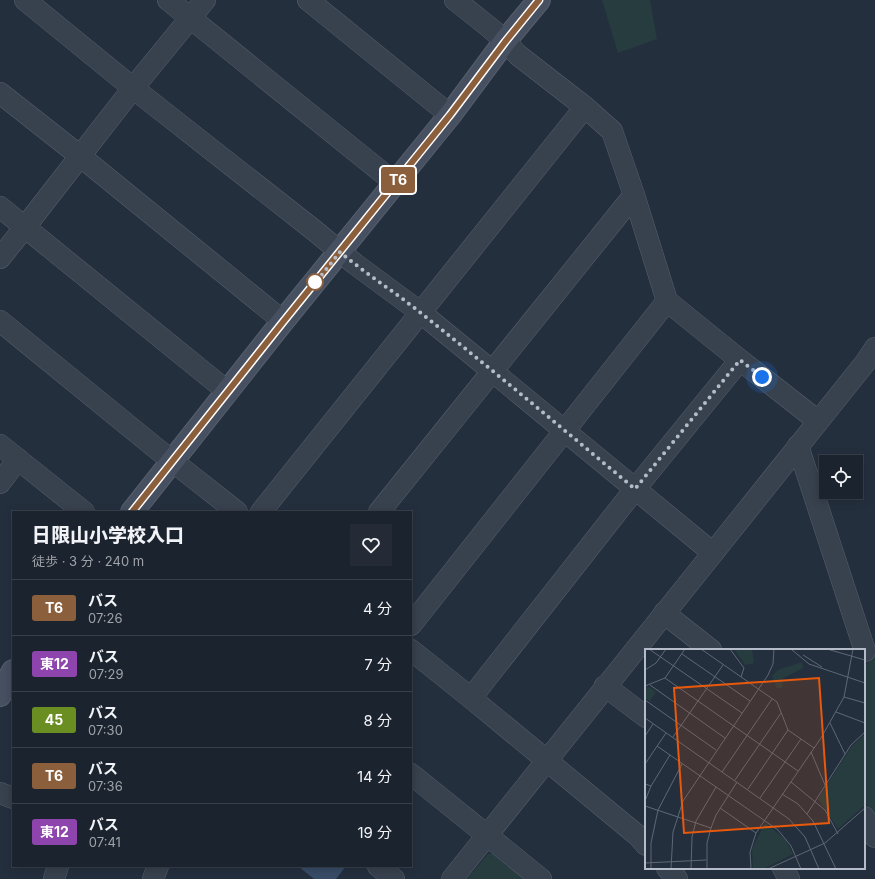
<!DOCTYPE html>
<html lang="ja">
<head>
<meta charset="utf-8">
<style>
	:root { --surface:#1b232e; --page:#242b36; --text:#f1f3f6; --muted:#a0a4aa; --line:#39404a }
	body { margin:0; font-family:Inter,"Noto Sans JP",sans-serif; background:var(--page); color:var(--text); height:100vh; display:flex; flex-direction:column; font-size:15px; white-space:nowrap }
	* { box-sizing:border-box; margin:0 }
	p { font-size:13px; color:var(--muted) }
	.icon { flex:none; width:22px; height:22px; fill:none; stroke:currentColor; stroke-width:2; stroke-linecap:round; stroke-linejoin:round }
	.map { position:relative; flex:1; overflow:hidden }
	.details { position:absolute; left:12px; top:511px; width:400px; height:356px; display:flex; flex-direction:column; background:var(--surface); border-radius:0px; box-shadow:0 2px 10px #0003,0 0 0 1px var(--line) }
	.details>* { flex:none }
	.badge { padding:0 8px; border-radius:3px; font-size:14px; line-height:26px }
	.fabs { position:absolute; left:819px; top:455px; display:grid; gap:8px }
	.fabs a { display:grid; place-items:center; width:44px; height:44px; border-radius:0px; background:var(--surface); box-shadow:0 2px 10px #0003,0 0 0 1px var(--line); font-size:20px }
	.you { position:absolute; width:20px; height:20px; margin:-10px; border:3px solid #fff; border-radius:50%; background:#1a73e8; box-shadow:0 0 0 6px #1a73e833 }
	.map>.badge { position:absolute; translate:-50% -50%; box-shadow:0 0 0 2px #fff }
	.round { display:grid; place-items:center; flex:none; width:42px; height:42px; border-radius:0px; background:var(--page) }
	.head { display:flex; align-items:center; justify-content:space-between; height:68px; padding:0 20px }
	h1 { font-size:19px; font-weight:800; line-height:30px }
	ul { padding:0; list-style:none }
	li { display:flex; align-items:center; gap:12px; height:56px; padding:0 20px; border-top:1px solid var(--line) }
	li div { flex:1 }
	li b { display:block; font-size:15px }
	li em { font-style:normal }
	li .badge { min-width:44px; font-weight:700; text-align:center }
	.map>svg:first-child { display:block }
	.green { fill:#263c3f }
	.water { fill:#394c67 }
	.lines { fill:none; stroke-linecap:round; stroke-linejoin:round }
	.street-casing { stroke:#565f6c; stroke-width:22 }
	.secondary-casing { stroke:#565f6c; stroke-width:24 }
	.street { stroke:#38414e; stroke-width:21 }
	.secondary { stroke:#465061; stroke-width:22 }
	.line-casing { stroke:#fff; stroke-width:9 }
	.line { stroke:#8b5e3c; stroke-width:6 }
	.walk { stroke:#b4bcc9; stroke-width:4; stroke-dasharray:0 7.2 }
	.stop-dot { fill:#fff; stroke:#8b5e3c; stroke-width:2 }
	.inset-road { fill:none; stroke:#5e6776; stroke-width:1 }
	.view { fill:#e8590c; fill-opacity:0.15; stroke:#e8590c; stroke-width:2 }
	.inset-edge { fill:none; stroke:#b4bcc9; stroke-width:2 }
</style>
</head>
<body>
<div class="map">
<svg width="875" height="879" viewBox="0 0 875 879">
	<rect width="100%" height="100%" fill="#242f3e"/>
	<!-- green -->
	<g class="green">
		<path d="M 602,0 L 650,0 L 657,39 L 618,53 Z"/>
		<path d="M 875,653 L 875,819 L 864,799 L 864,668 Z"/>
		<path d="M 488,854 L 498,854 L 529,879 L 467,879 Z"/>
	</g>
	<!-- water -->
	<path class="water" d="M 298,866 L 346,866 L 336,879 L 314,879 Z"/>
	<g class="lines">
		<!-- street casing -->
		<g class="street-casing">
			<g id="street">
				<path d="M 25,0 L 133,88 L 315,231 L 355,264 L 420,312 L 492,371 L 713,553"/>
				<path d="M 168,0 L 395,183"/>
				<path d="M 308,0 L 450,115"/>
				<path d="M 455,0 L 489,27 L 505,41 L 518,55 L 585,107 L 612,131 L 634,195 L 667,301 L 740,360 L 818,421"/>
				<path d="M 0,93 L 80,156 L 283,321"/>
				<path d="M 0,207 L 228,392"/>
				<path d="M 0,258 L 25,227 L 133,88 L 205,0"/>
				<path d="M 0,321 L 157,449 L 237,512"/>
				<path d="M 0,445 L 84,512"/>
				<path d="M 798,446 L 865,651"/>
				<path d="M 0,483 L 18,459"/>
				<path d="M 261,512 L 585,107"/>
				<path d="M 379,512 L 634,195"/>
				<path d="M 664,613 L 711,650"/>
				<path d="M 411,625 L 667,301"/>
				<path d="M 411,650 L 471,698 L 637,835 L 646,845"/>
				<path d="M 605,686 L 646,717"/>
				<path d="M 471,698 L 635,489 L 740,360"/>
				<path d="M 411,774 L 541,879"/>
				<path d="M 0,793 L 13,798"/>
				<path d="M 864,817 L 875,837"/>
				<path d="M 378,866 L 394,879"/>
				<path d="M 667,868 L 677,879"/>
				<path d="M 783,868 L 789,879"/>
				<path d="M 54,879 L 58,866"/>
				<path d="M 153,879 L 158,866"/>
				<path d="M 452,879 L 865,363 L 875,348"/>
			</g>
		</g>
		<!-- secondary casing -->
		<g class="secondary-casing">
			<g id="secondary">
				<path d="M 132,512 L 283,321 L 450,115 L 505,41 L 539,0"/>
				<path d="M 0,695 L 13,671"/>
			</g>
		</g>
		<!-- street -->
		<use href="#street" class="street"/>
		<!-- secondary -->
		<use href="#secondary" class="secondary"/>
	</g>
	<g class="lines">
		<!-- line casing -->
		<g class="line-casing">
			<path id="line" d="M 132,512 L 283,322 L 450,115 L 505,42 L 539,0"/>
		</g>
		<!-- line -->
		<use href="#line" class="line"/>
		<!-- walk -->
		<path class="walk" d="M 315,282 L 312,287 L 340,252 C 366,274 395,292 422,314 C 494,371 564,430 635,489 L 740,360 L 762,377"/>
	</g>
	<!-- markers -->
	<circle class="stop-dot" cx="315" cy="282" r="8"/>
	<!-- overview -->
	<g transform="translate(645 649)">
		<rect width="220" height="220" fill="#242f3e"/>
		<path d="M 89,0 L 107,0 L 109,14 L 100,16 ZM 157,13 L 158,19 L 137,30 L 138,38 L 132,40 L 127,27 L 133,21 ZM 0,38 L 4,38 L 11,43 L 5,52 L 0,49 ZM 220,85 L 220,156 L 193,180 L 173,150 L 207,97 ZM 120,174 L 140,190 L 148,205 L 118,220 L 108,220 L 107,200 Z" fill="#263c3f"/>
		<path class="inset-road" d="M 4,0 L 97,64M 56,0 L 132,53 L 143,81 L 169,99M 85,0 L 99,19 L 96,28M 146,0 L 164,15 L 220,34M 182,0 L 220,11M 37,5 L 105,52M 158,6 L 177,18M 0,21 L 11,14 L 21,0M 20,29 L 153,122M 5,36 L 80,89M 0,37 L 20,29 L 40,0M 199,48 L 220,54M 0,51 L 71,101M 191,63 L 220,74M 0,69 L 144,170 L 160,188 L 174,220M 185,74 L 200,105M 0,87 L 8,75M 28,88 L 78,16M 12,97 L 133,181 L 146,197 L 156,220M 166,103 L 180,136M 0,115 L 21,84M 77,123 L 127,50M 90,131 L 136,64M 146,133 L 180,161 L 193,185M 0,135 L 6,137 L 0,152M 6,137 L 25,106M 103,140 L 143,81M 137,145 L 153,155 L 168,172 L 191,220M 115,149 L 156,90M 0,157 L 66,179M 75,159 L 111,184M 162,165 L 206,96 L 220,83M 0,214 L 61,211M 6,220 L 6,194 L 13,161 L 37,115M 26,220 L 28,183 L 38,152 L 123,26 L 128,15 L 129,0M 46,220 L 47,188 L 51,172 L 71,138M 62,220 L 62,194 L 66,179 L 71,166 L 92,133M 106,220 L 105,203 L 111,184 L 176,89 L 199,48 L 208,0M 123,220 L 180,194 L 220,159"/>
		<path class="view" d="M 174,29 L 184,174 L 39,184 L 29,39 Z"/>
		<rect width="220" height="220" class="inset-edge"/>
	</g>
</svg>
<div class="fabs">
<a><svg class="icon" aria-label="locate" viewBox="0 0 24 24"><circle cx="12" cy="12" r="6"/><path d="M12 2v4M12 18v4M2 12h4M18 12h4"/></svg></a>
</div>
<div class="you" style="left:762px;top:377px"></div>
<b class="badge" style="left:398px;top:180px;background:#8b5e3c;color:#fff">T6</b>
<section class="details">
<div class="head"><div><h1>日限山小学校入口</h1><p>徒歩 · 3 分 · 240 m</p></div><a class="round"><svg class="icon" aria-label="heart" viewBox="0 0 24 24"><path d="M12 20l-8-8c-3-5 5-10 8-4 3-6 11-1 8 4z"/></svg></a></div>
<ul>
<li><span class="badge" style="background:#8b5e3c;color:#fff">T6</span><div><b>バス</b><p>07:26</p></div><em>4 分</em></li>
<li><span class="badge" style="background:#8e44ad;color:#fff">東12</span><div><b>バス</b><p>07:29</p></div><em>7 分</em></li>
<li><span class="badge" style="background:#6b8e23;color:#fff">45</span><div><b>バス</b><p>07:30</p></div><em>8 分</em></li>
<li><span class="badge" style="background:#8b5e3c;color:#fff">T6</span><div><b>バス</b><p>07:36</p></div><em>14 分</em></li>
<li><span class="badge" style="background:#8e44ad;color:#fff">東12</span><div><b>バス</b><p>07:41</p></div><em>19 分</em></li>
</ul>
</section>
</div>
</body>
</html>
